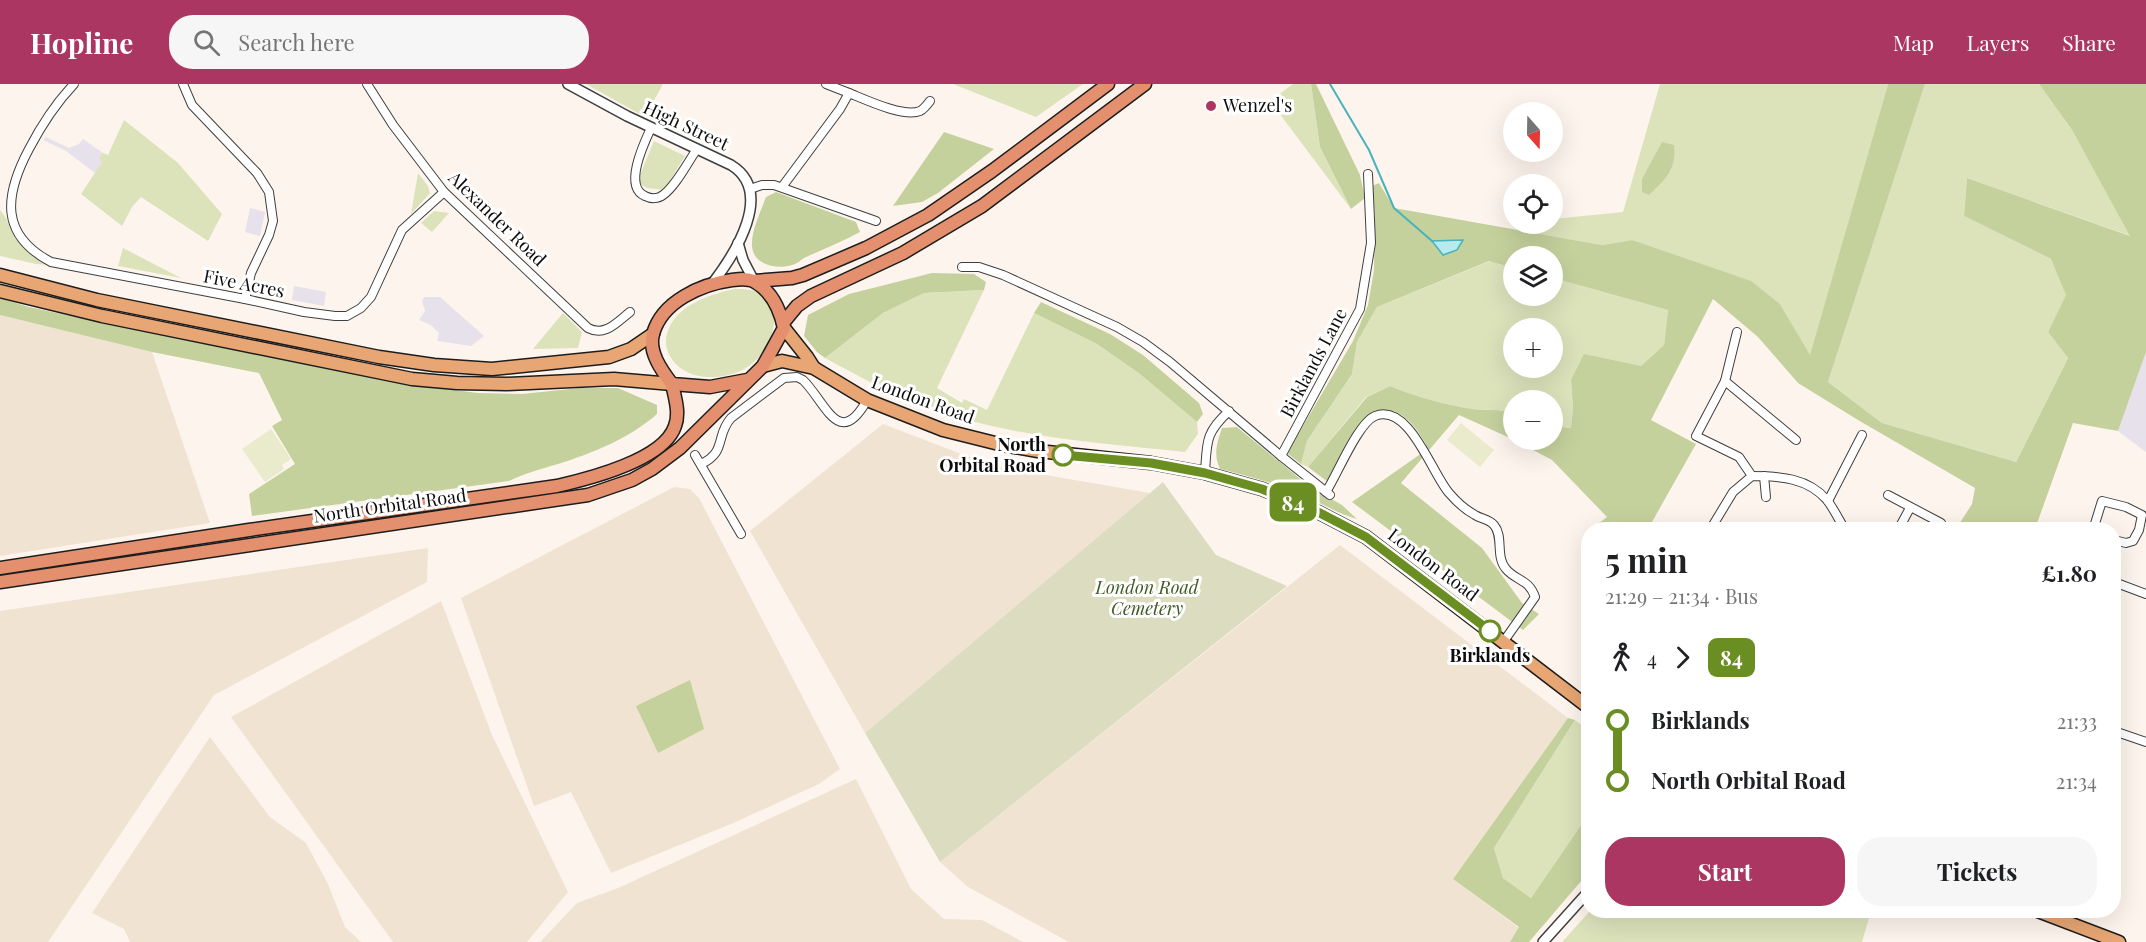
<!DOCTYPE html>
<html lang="en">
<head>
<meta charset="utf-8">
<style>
	:root { --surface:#fff; --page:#f6f6f6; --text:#202124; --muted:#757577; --accent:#aa3661 }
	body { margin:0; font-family:"Playfair Display",serif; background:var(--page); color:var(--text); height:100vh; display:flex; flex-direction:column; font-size:22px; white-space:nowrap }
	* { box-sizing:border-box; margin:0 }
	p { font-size:20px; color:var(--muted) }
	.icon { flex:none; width:33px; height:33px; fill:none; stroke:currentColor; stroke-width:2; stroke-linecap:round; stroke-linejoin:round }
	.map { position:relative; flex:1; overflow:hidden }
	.sheet { position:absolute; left:1581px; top:438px; width:540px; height:396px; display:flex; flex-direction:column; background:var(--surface); border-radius:24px; box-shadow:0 6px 24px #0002 }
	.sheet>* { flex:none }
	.badge { padding:0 12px; border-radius:9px; font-size:21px; line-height:39px }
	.needle { width:39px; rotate:160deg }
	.fabs { position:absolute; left:1503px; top:18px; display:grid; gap:12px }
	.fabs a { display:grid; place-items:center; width:60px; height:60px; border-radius:50%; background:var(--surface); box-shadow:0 6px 24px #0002; font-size:30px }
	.map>.badge { position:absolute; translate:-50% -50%; box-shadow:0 0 0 3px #fff }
	.legs { display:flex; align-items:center; gap:9px; height:66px; padding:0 24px; font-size:20px }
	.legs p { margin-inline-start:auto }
	.head { display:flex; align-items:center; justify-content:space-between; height:102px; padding:0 24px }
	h1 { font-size:33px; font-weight:700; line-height:45px }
	.primary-button { display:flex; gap:12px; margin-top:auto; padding:12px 24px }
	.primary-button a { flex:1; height:69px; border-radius:24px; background:var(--accent); color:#fff; font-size:24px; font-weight:700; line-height:69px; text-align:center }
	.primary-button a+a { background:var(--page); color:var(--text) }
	ul { padding:0 24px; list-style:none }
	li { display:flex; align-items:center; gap:21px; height:60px; font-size:22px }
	li i { display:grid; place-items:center; width:9px; height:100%; margin:0 8px; background:currentColor }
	li i::after { content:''; width:15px; height:15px; margin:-8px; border:4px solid; border-radius:50%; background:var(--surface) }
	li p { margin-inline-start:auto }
	li:first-child i { background:linear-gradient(#0000 50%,currentColor 0) }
	li:last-child i { background:linear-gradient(currentColor 50%,#0000 0) }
	header { display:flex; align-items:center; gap:36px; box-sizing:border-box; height:84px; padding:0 30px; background:var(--accent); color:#fff }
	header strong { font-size:28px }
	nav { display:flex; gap:33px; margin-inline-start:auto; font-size:21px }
	.search { width:420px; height:54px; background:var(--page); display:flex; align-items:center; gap:15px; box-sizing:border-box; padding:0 21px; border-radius:24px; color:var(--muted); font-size:22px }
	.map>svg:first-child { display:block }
	.industrial { fill:#e6e1ea }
	.farmland { fill:#f0e3d1 }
	.green { fill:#dce3bb; fill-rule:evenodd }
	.forest { fill:#c5d19d }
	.cemetery { fill:#dcdcc1 }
	.pitch { fill:#eaebcc }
	.water { fill:#b8ebee; stroke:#49b2bb; stroke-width:1.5 }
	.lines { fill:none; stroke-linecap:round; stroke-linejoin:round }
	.stream { stroke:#49b2bb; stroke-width:2 }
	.minor-casing { stroke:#3f3f3f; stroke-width:10 }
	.tertiary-casing { stroke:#3f3f3f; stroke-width:12 }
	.primary-casing { stroke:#1d1d1d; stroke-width:15 }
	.trunk-casing { stroke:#1d1d1d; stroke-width:15 }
	.minor { stroke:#fff; stroke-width:8 }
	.tertiary { stroke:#fff; stroke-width:9 }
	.primary { stroke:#e7a673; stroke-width:12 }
	.trunk { stroke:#e48f6d; stroke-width:12 }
	.line-1-casing { stroke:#fff; stroke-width:14 }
	.line-1 { stroke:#6b8e23; stroke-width:9 }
	.poi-dot { fill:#aa3661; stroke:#fff; stroke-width:2 }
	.stop-1-dot { fill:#fff; stroke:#6b8e23; stroke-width:3 }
	.labels { text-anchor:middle; stroke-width:6; stroke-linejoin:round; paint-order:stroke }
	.poi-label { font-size:18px; fill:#0c0c0c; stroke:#fff; text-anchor:start }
	.street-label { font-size:18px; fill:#0c0c0c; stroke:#fff }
	.stop-label { font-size:18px; font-weight:bold; fill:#0c0c0c; stroke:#fff; text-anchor:end }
	.park-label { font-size:18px; font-style:italic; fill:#425b25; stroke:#fff }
</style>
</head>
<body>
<header>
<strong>Hopline</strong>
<div class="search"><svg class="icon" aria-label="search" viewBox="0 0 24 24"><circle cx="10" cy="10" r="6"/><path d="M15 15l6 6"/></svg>Search here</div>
<nav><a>Map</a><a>Layers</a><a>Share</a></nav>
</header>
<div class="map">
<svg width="2146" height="858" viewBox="0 0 2146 858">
	<rect width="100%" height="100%" fill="#fdf5ed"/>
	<!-- industrial -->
	<g class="industrial">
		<path d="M 46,53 L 69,64 L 79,60 L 83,55 L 103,69 L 99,74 L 103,77 L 95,89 L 66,67 L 43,56 Z"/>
		<path d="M 250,124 L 265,128 L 260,152 L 245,148 Z"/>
		<path d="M 294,202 L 326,208 L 324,222 L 292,216 Z"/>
		<path d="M 424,213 L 440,213 L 484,252 L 471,262 L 437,257 L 439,249 L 431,241 L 419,236 L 425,227 L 422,217 Z"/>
		<path d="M 2146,268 L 2146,368 L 2118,347 Z"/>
	</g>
	<!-- farmland -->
	<g class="farmland">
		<path d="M 0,231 L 152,268 L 210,439 L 0,472 Z"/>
		<path d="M 883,340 L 985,379 L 1028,388 L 1150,409 L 865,649 L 750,447 Z"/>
		<path d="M 674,403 L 690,405 L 699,414 L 840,685 L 819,700 L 731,740 L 611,789 L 571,708 L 534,722 L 461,514 Z"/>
		<path d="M 1340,461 L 1568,634 L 1453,795 L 1519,844 L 1510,858 L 1069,858 L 968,803 L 940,778 Z"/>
		<path d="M 428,464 L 427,498 L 214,611 L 48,858 L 0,858 L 0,527 Z"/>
		<path d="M 441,517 L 492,651 L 568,808 L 527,858 L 393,858 L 231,633 Z"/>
		<path d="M 210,653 L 270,733 L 306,759 L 328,800 L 345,843 L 361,858 L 130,858 L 124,845 L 92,829 Z"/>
		<path d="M 856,695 L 911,805 L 944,835 L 982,836 L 1023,858 L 540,858 L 577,819 L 618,804 Z"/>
	</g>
	<!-- green -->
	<g class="green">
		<path d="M 586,0 L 663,0 L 645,33 Z"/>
		<path d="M 953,0 L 1083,0 L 1036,33 Z"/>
		<path d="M 1293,0 L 1311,0 L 1320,63 L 1351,125 L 1270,17 Z"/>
		<path d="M 1660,0 L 1888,0 L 1810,272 L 1780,220 L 1632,156 L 1602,161 L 1521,147 L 1526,140 L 1552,140 L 1553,135 L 1623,128 Z"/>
		<path d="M 1925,0 L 2039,0 L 2072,46 L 2131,152 L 1967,94 L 1964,132 L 2051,175 L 2067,211 L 2048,248 L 2068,274 L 2016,378 L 1882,339 L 1828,298 Z"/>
		<path d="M 124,36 L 178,79 L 222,130 L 208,157 L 141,113 L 132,123 L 122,142 L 81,110 L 102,78 L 99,74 L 103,69 L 108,71 Z"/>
		<path d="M 654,57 L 685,72 L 664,106 L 647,104 L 637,98 Z"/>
		<path d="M 418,89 L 428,102 L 430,109 L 411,130 Z"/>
		<path d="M 0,126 C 6,132 8,139 11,146 C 20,163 33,173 50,181 L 36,180 L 0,172 Z"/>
		<path d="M 434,127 L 449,129 L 432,148 L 421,139 Z"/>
		<path d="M 123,164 L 181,194 L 118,182 Z"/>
		<path d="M 1490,177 L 1513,184 L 1514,212 L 1552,212 L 1553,194 L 1668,226 L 1664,261 L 1641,282 L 1571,296 L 1573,324 L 1571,344 L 1553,342 L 1552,316 L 1514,316 L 1513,330 C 1501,324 1485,327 1472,325 C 1443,320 1416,313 1390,302 L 1366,313 L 1308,383 L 1301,380 L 1307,357 L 1352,290 L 1357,258 L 1377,223 ZM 1514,244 L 1552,244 L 1552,284 L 1514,284 Z"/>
		<path d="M 734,205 C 743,205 753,205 761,210 C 785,226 772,262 754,278 C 743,289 722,294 707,293 C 680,292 655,268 671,240 C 683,219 712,210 734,205 Z"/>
		<path d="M 984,206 L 937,304 L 962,319 L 964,315 L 987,326 L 1034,229 L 1097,260 L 1140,290 L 1197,338 L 1198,350 L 1185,368 C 1097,359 1007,353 924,322 C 890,309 858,292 825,274 L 883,229 L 924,209 Z"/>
		<path d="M 563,229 L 582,248 L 578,264 L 533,265 Z"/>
		<path d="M 1575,636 L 1588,646 L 1588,731 L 1531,814 L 1503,794 L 1494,764 Z"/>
		<path d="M 1590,827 L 1590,826 L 1871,827 L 1862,858 L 1562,858 Z"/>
	</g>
	<!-- forest -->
	<g class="forest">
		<path d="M 1311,0 L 1316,0 L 1360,91 L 1365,114 L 1351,125 L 1320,63 Z"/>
		<path d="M 1888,0 L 1925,0 L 1828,298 L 1882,339 L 2016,378 L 2068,274 L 2048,248 L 2066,211 L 2051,175 L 1964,132 L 1967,94 L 2130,152 L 2072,46 L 2039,0 L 2146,0 L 2146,268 L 2118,347 L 2073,339 L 2035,445 L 1956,445 L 1972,420 L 1975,404 L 1858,336 L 1798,299 L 1758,253 L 1713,215 L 1651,336 L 1696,360 L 1648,445 L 1591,445 L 1607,433 L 1552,376 L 1510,354 L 1459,331 L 1401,399 L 1482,464 L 1522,519 L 1539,530 L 1523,546 L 1352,418 L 1419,371 L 1426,360 C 1421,353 1416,343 1409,337 C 1367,299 1343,368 1328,398 L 1308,383 L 1367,313 L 1390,302 C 1416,313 1443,320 1472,325 C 1485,327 1501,324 1513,330 L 1514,356 L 1552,356 L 1553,342 L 1571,344 L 1573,324 L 1571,296 L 1584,270 L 1641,282 L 1664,261 L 1668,226 L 1553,194 L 1552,172 L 1514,172 L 1513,184 L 1489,177 L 1377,223 L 1357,258 L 1352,290 L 1307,357 L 1301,380 L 1287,369 L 1353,257 L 1368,221 L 1374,186 L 1375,131 L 1372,102 L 1379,99 L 1394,124 L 1602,161 L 1632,156 L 1751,197 L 1780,220 L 1810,271 Z"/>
		<path d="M 944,48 L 994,65 L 938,109 L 922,118 L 893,122 Z"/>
		<path d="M 1662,58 L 1674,61 C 1677,85 1665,96 1649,111 L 1642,108 L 1642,95 Z"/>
		<path d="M 776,108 L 856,138 L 860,148 C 842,158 823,165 804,174 C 801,176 797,180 792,181 C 777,186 753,181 752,162 C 751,147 761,127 766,113 Z"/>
		<path d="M 932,189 L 974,190 L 986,198 L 984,206 L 924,209 L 883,229 L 825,274 L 817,268 L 804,252 L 808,231 L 849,210 Z"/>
		<path d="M 0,214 L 29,223 L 118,242 L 421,302 L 478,309 L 522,310 L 580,304 L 618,304 L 657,321 L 657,330 C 630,354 593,369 558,380 C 541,385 525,389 509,397 L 252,432 L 249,410 L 295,380 L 272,342 L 282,336 L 259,289 L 152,268 L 0,231 Z"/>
		<path d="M 1041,218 L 1110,250 L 1143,271 L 1199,319 L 1203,330 L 1197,338 L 1140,290 L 1097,260 L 1034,229 Z"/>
		<path d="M 1237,343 L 1310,403 L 1342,421 L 1357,435 C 1339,430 1323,420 1305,412 C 1278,400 1249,392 1220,385 C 1213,370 1217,359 1222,344 Z"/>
		<path d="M 690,596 L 704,645 L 658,669 L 636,622 Z"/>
		<path d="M 1568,634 L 1575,636 L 1494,764 L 1503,794 L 1531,814 L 1588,731 L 1588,789 L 1529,858 L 1510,858 L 1519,843 L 1453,795 Z"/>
	</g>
	<!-- cemetery -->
	<path class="cemetery" d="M 1163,398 L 1216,471 L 1287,502 L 940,778 L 865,649 Z"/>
	<!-- pitch -->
	<g class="pitch">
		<path d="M 1461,339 L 1494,366 L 1480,383 L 1447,356 Z"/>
		<path d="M 271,345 L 291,375 L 282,381 L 284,385 L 265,398 L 242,365 Z"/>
	</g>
	<!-- water -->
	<path class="water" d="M 1463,156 L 1457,166 L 1443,171 L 1432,157 Z"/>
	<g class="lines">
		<!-- stream -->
		<path class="stream" d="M 1330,0 L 1369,66 L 1394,124 L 1432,157"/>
		<!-- minor casing -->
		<g class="minor-casing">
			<g id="minor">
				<path d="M 74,0 C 56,19 41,42 29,65 C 4,112 0,151 51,178 L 245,215 L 304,228 L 335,232 L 347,232 L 361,224 L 371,213 L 402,146 L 444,108"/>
				<path d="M 183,0 L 192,21 L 257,89 L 269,108 L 273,137 L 269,151 L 251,189 L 245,215"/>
				<path d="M 367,0 L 393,41 L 444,108 L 588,244 C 605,253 617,238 630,228"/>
				<path d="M 826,0 L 849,9"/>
				<path d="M 651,44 C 644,59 623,103 645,112 C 651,115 658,115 663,111 C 675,103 688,78 697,65"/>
				<path d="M 782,103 L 840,25 L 849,9 C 864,15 904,34 920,27 C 924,25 927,21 930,17"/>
				<path d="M 750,105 L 762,101 L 774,101 L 876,137"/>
				<path d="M 962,183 L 979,183 L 1003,191 L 1117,243 L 1143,258 L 1170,278 L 1281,372 L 1330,411"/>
				<path d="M 1725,297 L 1737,248"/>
				<path d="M 695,371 L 741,450"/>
				<path d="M 1281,372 L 1360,225 L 1371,159 L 1368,90"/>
				<path d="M 701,380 C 727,368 715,352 731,334 L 784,294 L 797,293 L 803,296 C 825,317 839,367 867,316"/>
				<path d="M 1205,389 C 1207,358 1205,349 1229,327"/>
				<path d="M 1752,392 L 1739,373 L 1696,352 L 1725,297 L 1796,356"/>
				<path d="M 1764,392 L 1766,413"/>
				<path d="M 1326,408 C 1337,391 1358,339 1375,332 C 1410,318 1433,393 1450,410 C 1456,417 1466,426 1475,431 C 1481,435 1489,435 1494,441 C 1504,453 1495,472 1506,485 C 1516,497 1529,495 1535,513 L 1504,557"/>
				<path d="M 1888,411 L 1941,439"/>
				<path d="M 1828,417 L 1862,351"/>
				<path d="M 1710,446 L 1733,408 L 1752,392 C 1780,392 1808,394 1827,416 C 1834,425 1839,436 1845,446"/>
				<path d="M 1898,446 L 1910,424"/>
				<path d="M 2093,446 L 2102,417 L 2126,423 L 2142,431 L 2139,446 L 2133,457 L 2126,459 L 2114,456"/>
				<path d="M 2114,498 L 2146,510"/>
				<path d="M 2114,647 L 2146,658"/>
			</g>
		</g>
		<!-- tertiary casing -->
		<g class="tertiary-casing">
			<g id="tertiary">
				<path d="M 568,0 L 627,32 L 731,81 C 775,108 735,170 712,200"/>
				<path d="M 738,159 L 743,176 L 754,197"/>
				<path d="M 1543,858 L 1588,808"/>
			</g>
		</g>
		<!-- primary casing -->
		<g class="primary-casing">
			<g id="primary">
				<path d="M 0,191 L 97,216 L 379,273 L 434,281 L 492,285 L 609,273 L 631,265 L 653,250"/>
				<path d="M 0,207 L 102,232 L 412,295 L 457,299 L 507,300 L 614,295 L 672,300"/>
				<path d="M 784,244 L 807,273 L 814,284"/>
				<path d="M 763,282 L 782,277 L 814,284 L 867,316 L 943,346 L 1003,361 L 1038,367 L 1151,379 L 1205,389 L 1262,405 L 1318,428 L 1366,453 L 1588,623"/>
				<path d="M 2035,826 L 2119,858"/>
			</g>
		</g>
		<!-- trunk casing -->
		<g class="trunk-casing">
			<g id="trunk">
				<path d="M 754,197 L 792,194 L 803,191 L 866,164 L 928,131 L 992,87 L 1108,0"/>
				<path d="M 783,239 L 797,222 L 811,212 L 903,169 L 982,122 L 1145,0"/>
				<path d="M 0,484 L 249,446 L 557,402 C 588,395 664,376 675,342 C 680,329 675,314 672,300"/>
				<path d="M 0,498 L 588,411 L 632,396 L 652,385 L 680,364 L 763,282 L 784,244 C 780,226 771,207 755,198 C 749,194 740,195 732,196 C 702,200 662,217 653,250 C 648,268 662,287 672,300 L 710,303 L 747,296"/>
			</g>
		</g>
		<!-- minor -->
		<use href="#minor" class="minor"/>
		<!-- tertiary -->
		<use href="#tertiary" class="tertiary"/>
		<!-- primary -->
		<use href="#primary" class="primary"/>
		<!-- trunk -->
		<use href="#trunk" class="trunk"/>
	</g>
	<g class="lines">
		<!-- line-1 casing -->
		<g class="line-1-casing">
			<path id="line-1" d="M 1063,371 L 1151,379 L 1205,389 L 1262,405 L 1318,428 L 1366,453 L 1490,547"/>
		</g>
		<!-- line-1 -->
		<use href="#line-1" class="line-1"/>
	</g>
	<!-- markers -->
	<circle class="poi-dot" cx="1211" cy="22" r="6"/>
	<g class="stop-1-dot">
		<circle cx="1063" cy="371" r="10"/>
		<circle cx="1490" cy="547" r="10"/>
	</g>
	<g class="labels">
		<!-- poi labels -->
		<g class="poi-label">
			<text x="1223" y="28">Wenzel's</text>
		</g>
		<!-- street labels -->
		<g class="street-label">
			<text transform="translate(686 42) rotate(25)" y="6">High Street</text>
			<text transform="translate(497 135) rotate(44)" y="6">Alexander Road</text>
			<text transform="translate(244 200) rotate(11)" y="6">Five Acres</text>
			<text transform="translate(1314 279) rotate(-62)" y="6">Birklands Lane</text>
			<text transform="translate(923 316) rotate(20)" y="6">London Road</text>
			<text transform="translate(390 422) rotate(-8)" y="6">North Orbital Road</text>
			<text transform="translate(1433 481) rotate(37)" y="6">London Road</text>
		</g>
		<!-- stop labels -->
		<g class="stop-label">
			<text x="1046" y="367">North<tspan x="1046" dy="21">Orbital Road</tspan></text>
			<text x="1490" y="578" text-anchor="middle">Birklands</text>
		</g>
		<!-- park labels -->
		<g class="park-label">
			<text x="1147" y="510">London Road<tspan x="1147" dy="21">Cemetery</tspan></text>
		</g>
	</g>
</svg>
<div class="fabs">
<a><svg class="needle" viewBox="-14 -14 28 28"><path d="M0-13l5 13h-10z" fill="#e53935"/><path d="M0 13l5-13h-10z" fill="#757577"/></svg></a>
<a><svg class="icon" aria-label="locate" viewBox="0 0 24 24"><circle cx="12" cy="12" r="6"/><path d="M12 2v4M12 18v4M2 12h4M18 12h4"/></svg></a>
<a><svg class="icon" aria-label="layers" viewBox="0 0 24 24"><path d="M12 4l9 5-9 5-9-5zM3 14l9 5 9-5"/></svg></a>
<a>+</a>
<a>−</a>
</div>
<b class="badge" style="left:1293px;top:418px;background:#6b8e23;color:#fff">84</b>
<section class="sheet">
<div class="head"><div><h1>5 min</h1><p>21:29 – 21:34 · Bus</p></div><b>£1.80</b></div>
<div class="legs"><svg class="icon" aria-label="walk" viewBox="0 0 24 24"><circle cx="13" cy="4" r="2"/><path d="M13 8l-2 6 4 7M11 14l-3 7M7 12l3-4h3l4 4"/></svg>4<svg class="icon" aria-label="forward" viewBox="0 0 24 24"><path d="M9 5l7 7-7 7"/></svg><b class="badge" style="background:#6b8e23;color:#fff">84</b></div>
<ul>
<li><i style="color:#6b8e23"></i><b>Birklands</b><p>21:33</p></li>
<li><i style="color:#6b8e23"></i><b>North Orbital Road</b><p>21:34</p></li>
</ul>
<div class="primary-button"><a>Start</a><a>Tickets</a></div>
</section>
</div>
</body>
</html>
